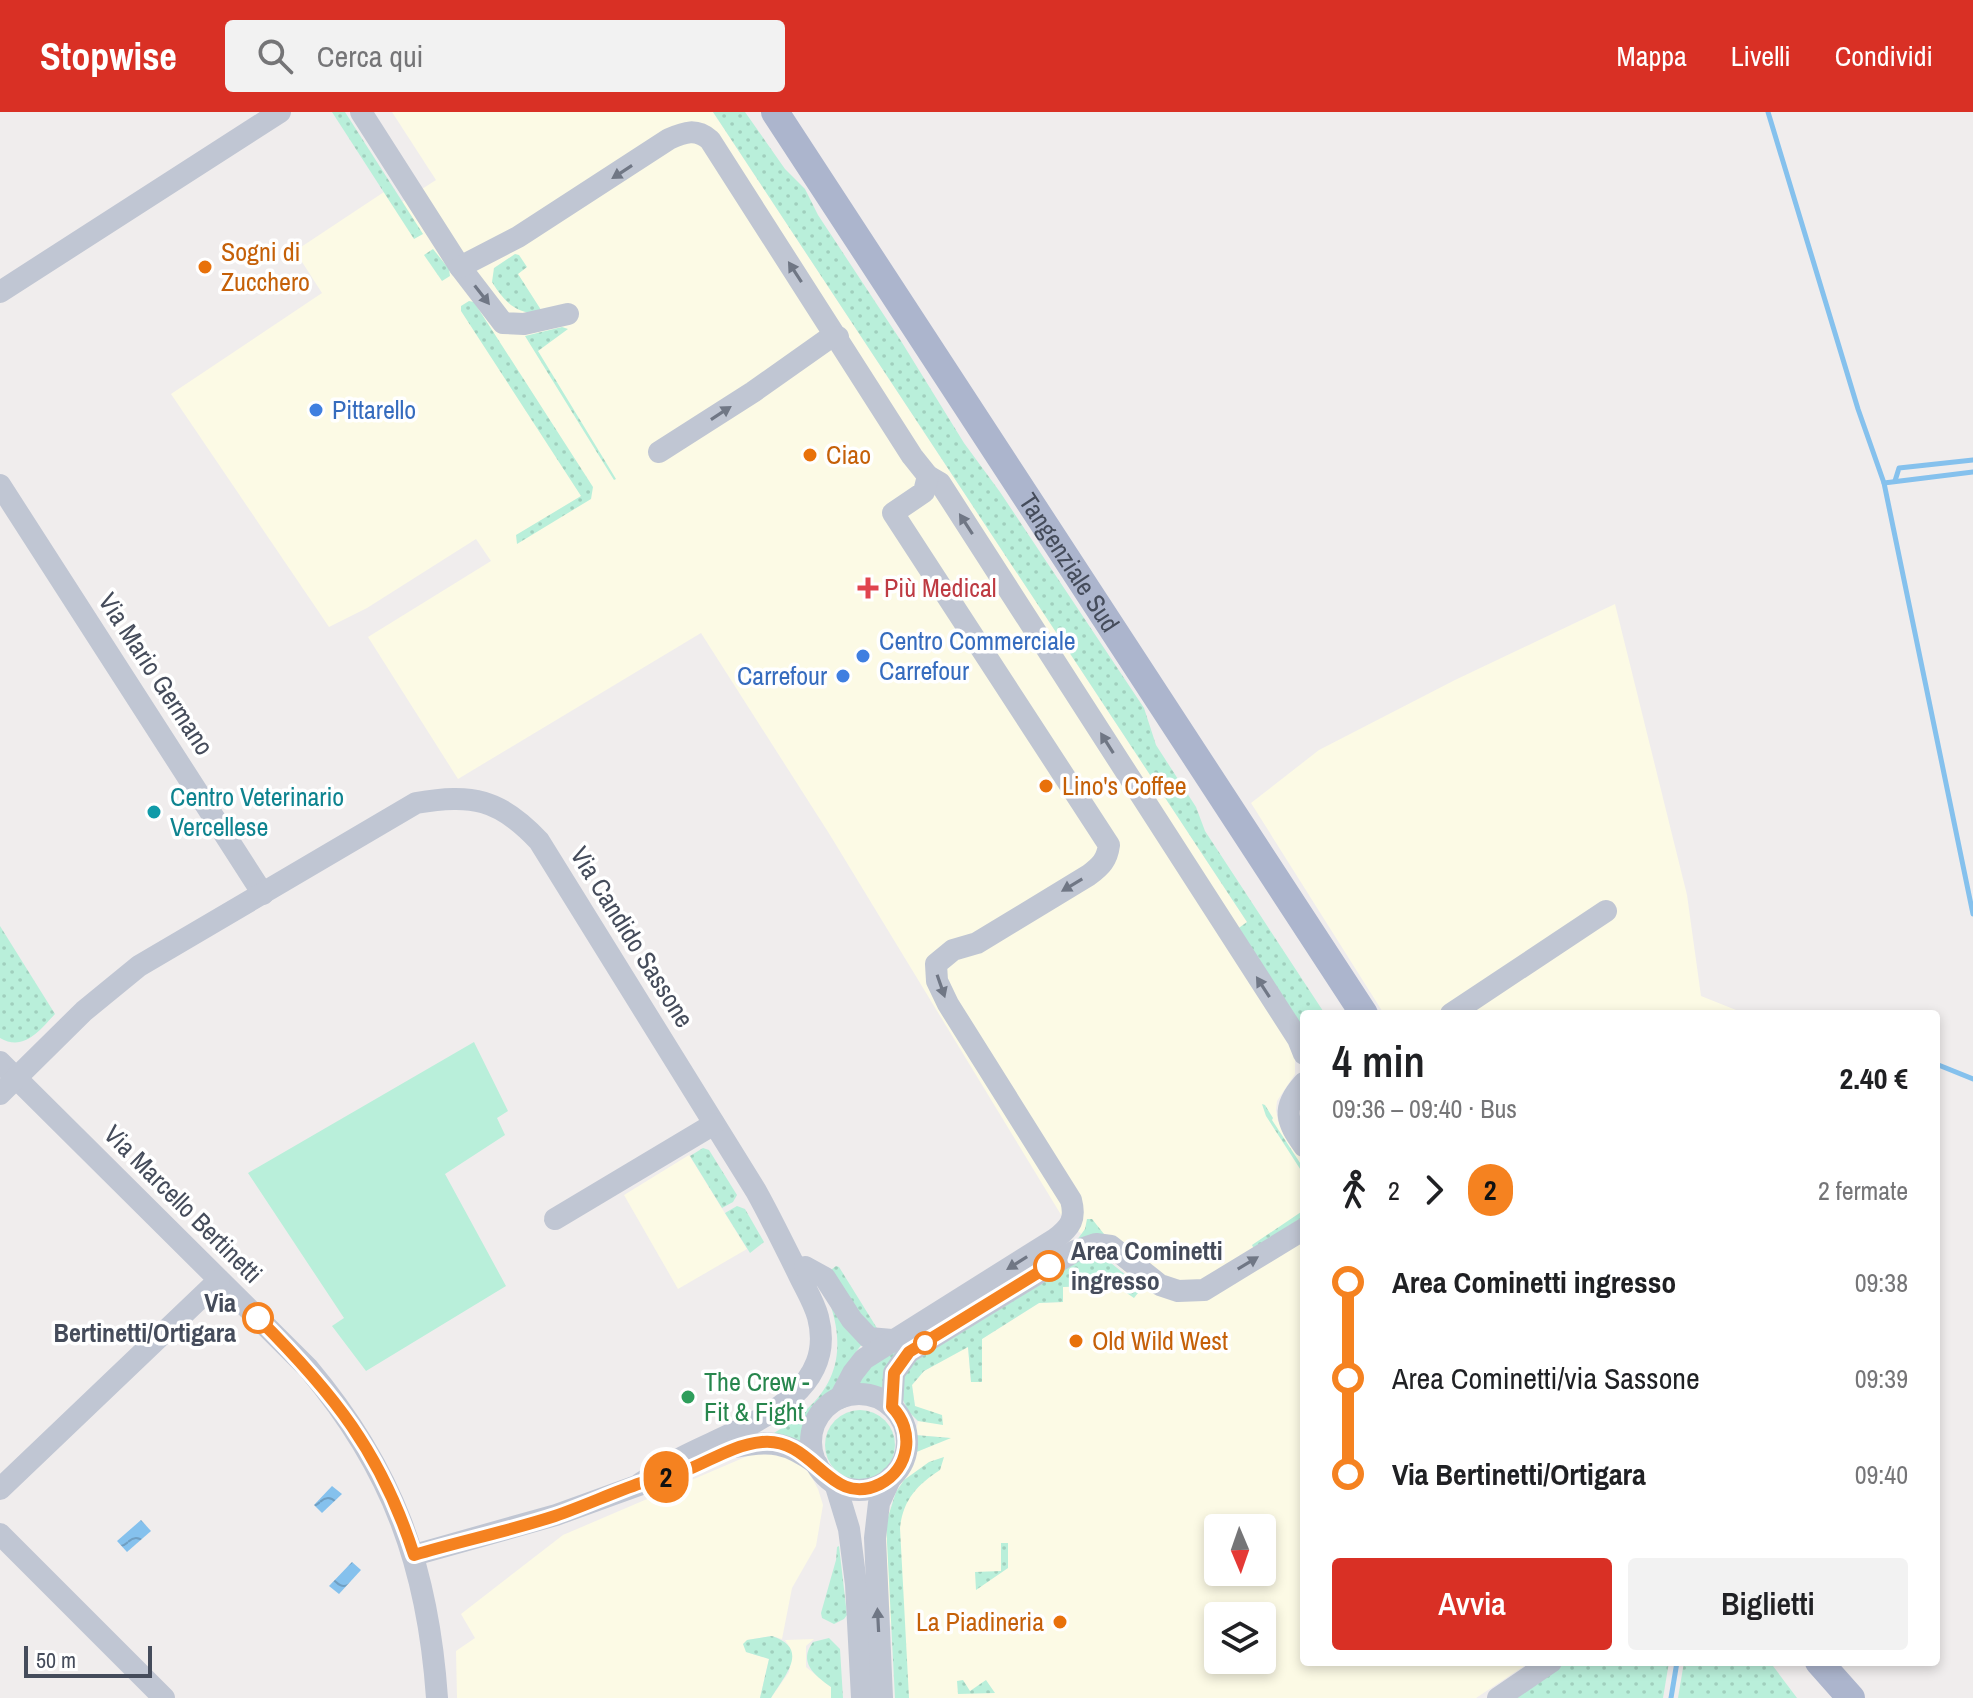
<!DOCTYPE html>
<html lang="it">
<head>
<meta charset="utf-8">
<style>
	:root { --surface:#fff; --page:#f2f2f2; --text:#202124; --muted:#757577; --accent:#d93025 }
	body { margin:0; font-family:"Archivo Narrow",sans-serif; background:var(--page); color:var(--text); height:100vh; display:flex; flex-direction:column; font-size:30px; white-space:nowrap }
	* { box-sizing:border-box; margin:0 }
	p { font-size:26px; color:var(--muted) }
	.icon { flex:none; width:44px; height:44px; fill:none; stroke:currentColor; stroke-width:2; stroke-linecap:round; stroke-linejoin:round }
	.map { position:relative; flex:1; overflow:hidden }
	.side { position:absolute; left:1300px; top:898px; width:640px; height:656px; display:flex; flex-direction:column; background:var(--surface); border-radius:8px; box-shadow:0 4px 12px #0003 }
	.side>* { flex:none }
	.badge { padding:0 16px; border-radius:26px; font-size:28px; line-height:52px }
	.needle { width:52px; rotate:178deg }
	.controls { position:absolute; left:1204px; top:1402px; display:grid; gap:16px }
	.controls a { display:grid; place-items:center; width:72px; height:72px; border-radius:8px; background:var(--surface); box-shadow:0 4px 12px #0003; font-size:40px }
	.scale { position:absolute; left:24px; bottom:20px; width:128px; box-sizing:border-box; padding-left:8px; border:4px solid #454c5b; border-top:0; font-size:22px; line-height:28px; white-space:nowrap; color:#454c5b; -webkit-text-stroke:6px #fff; paint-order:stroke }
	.map>.badge { position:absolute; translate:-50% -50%; box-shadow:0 0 0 4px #fff }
	.legs { display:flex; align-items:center; gap:12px; height:88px; padding:0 32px; font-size:26px }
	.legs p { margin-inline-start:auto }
	.headline { display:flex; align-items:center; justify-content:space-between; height:136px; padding:0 32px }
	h1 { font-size:44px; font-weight:600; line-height:60px }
	.cta { display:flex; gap:16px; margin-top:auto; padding:16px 32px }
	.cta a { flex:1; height:92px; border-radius:8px; background:var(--accent); color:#fff; font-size:32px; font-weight:600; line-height:92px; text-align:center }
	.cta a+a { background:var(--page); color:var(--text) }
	ul { padding:0 32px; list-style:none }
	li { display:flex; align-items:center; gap:28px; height:96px; font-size:30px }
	li i { display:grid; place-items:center; width:12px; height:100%; margin:0 10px; background:currentColor }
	li i::after { content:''; width:20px; height:20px; margin:-10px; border:6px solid; border-radius:50%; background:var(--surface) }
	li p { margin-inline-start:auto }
	li:first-child i { background:linear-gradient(#0000 50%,currentColor 0) }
	li:last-child i { background:linear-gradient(currentColor 50%,#0000 0) }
	header { display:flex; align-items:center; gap:48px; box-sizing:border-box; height:112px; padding:0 40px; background:var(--accent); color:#fff }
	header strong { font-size:38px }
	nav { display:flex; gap:44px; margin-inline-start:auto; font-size:28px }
	.search { width:560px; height:72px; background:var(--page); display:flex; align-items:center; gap:20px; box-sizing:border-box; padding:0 28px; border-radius:8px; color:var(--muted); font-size:30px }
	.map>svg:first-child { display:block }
	.commercial { fill:#fcfae5; fill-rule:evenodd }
	.grass { fill:url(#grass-dots) }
	.garden { fill:#b9efda }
	.water { fill:url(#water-waves) }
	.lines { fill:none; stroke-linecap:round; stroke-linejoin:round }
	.stream { stroke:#85c1ed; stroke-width:5 }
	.minor { stroke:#c0c6d3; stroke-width:22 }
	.major { stroke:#acb5cd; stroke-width:28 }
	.oneway { fill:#707785 }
	.line-1-casing { stroke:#fff; stroke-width:18 }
	.line-1 { stroke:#f58220; stroke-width:12 }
	.food-dot { fill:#e8710a; stroke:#fff; stroke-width:3 }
	.shop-dot { fill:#3f7fe0; stroke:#fff; stroke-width:3 }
	.health-dot { fill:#e0444e; stroke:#fff; stroke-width:3 }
	.culture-dot { fill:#0f9aa8; stroke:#fff; stroke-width:3 }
	.stop-1-dot { fill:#fff; stroke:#f58220; stroke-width:4 }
	.leisure-dot { fill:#2e9e5b; stroke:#fff; stroke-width:3 }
	.labels { text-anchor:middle; stroke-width:7; stroke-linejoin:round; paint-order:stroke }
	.food-label { font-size:26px; fill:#c56008; stroke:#fff; text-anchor:start }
	.shop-label { font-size:26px; fill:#366cbe; stroke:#fff; text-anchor:start }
	.street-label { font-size:26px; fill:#454c5b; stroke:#fff }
	.health-label { font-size:26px; fill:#be3a42; stroke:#fff; text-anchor:start }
	.culture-label { font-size:26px; fill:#0d838f; stroke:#fff; text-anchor:start }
	.stop-label { font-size:26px; font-weight:bold; fill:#454c5b; stroke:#fff; text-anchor:start }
	.leisure-label { font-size:26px; fill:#27864d; stroke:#fff; text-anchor:start }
</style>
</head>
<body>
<header>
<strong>Stopwise</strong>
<div class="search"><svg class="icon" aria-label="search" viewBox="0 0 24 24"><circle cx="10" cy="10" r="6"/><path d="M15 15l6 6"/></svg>Cerca qui</div>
<nav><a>Mappa</a><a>Livelli</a><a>Condividi</a></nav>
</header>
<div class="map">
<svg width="1973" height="1586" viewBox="0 0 1973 1586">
	<defs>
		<pattern id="grass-dots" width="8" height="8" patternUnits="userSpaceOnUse" patternTransform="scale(2)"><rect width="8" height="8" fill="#b9efda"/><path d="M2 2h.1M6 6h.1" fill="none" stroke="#a0cfbd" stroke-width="1.8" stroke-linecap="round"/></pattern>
		<pattern id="water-waves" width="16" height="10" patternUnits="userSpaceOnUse" patternTransform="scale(2)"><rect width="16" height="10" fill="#85c1ed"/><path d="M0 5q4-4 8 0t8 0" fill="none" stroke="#6f9fc3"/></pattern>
	</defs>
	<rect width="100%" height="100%" fill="#f0eded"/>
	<!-- commercial -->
	<g class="commercial">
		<path d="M 392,0 L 713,0 L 1247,810 L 1295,938 L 1295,962 L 1277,989 L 1276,998 L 1278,1009 L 1304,1051 L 1304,1550 L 1530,1550 L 1476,1586 L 904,1586 L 890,1509 L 884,1412 L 914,1341 L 949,1326 L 915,1323 L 918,1309 L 942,1312 L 915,1294 L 912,1273 L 924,1259 L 968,1234 L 971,1270 L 982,1270 L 982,1227 L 1039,1191 L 1063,1190 L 1063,1175 L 1115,1173 L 1142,1175 L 1063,1106 L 830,723 L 701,521 L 458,667 L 368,525 L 491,449 L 476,427 L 367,496 L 329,515 L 171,282 L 322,181 L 295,139 L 384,80 L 394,95 L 436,68 ZM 1218,1416 L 1262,1416 L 1262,1460 L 1218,1460 ZM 1218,1504 L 1262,1504 L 1262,1548 L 1218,1548 Z"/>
		<path d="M 1615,492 L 1687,783 L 1701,884 L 1746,902 L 1384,902 L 1251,691 L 1319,638 L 1455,568 Z"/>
		<path d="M 689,1043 L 747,1137 L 678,1177 L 624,1083 Z"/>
		<path d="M 772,1341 L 796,1349 L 810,1362 L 818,1377 L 823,1393 L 816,1434 L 792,1476 L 782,1527 L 772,1524 L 747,1528 L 746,1540 L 769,1547 L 760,1586 L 457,1586 L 456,1539 L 475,1526 L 461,1502 L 563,1423 L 750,1343 Z"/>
		<path d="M 814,1527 L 806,1534 L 806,1555 L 831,1575 L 831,1586 L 771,1586 L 789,1560 L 792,1545 L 790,1536 L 785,1528 Z"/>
	</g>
	<!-- grass -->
	<g class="grass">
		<path d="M 332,0 L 345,0 L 423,122 L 414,127 Z"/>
		<path d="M 713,0 L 745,0 L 785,57 L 805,77 L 818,103 L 901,229 L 964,331 L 1000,380 L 1144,596 L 1156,633 L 1196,695 L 1205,719 L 1325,902 L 1304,902 L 1304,929 L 1236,818 L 1247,810 Z"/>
		<path d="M 433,137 L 449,157 L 450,164 L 442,169 L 424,143 Z"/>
		<path d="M 515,142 L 519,143 L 527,155 L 518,162 L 543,201 C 517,203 505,191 492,170 L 494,156 Z"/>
		<path d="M 469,189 L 474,190 L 593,375 L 591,387 L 517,432 L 516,423 L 581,384 L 461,199 L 461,194 Z"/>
		<path d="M 562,215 L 568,217 L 538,239 L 616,367 L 614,368 L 525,224 Z"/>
		<path d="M 0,814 L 55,902 C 40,918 24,940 0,926 Z"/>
		<path d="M 1262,992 L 1265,993 L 1273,1006 L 1272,1008 L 1304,1057 L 1304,1063 L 1266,1004 Z"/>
		<path d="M 703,1036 L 709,1038 L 737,1083 L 733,1090 L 722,1096 L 690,1044 Z"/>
		<path d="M 737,1094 L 745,1097 L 764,1130 L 750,1141 L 725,1101 Z"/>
		<path d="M 1304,1098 L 1304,1104 L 1254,1137 L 1252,1133 Z"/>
		<path d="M 1087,1107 L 1092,1107 L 1104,1122 L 902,1235 L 884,1281 L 856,1275 L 867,1255 L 1077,1128 L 1085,1117 Z"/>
		<path d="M 1101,1143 L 1142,1176 L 1134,1186 L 1115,1173 L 1063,1175 L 1063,1190 L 1039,1191 L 982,1227 L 982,1270 L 971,1270 L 968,1235 L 924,1259 L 912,1273 L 915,1294 L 942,1303 L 943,1313 L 918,1309 L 908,1299 L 903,1288 L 903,1266 L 916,1248 L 1087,1144 Z"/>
		<path d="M 836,1154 L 839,1155 L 880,1221 L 877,1223 L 827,1161 Z"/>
		<path d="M 827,1183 L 864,1230 C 848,1247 849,1259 838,1275 C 822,1299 805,1300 804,1335 L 769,1324 C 829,1290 853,1251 827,1183 Z"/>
		<circle cx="860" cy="1333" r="35"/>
		<path d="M 915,1323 L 951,1326 L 914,1341 Z"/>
		<path d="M 944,1345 L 940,1358 C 917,1373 903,1388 900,1416 L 909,1586 L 895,1586 L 886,1411 L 896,1380 L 904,1368 L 929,1350 Z"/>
		<path d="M 1001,1431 L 1008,1431 L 1008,1456 L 976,1478 L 975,1460 L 1001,1459 Z"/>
		<path d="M 839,1434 L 847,1503 L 844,1507 L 834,1512 L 822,1506 L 821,1501 L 836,1448 L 837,1435 Z"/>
		<path d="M 772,1524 C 811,1537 784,1564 771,1586 L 760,1586 L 769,1547 L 746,1540 L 743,1532 L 747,1528 Z"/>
		<path d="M 829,1526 L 840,1537 L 843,1586 L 831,1586 L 831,1575 C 814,1563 798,1550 813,1530 Z"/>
		<path d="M 1562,1550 L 1669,1550 L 1663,1586 L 1509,1586 Z"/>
		<path d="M 1684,1550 L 1770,1550 L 1797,1586 L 1678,1586 Z"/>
		<path d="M 963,1568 L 970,1579 L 986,1568 L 995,1581 L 958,1582 L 957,1569 Z"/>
	</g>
	<!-- garden -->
	<path class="garden" d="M 474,930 L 508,999 L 497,1006 L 505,1023 L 445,1062 L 506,1174 L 366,1259 L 332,1214 L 344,1206 L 248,1061 Z"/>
	<!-- water -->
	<g class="water">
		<path d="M 332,1374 L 342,1382 L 322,1401 L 314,1393 Z"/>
		<path d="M 141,1408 L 151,1419 L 127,1440 L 117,1429 Z"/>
		<path d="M 352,1450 L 361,1458 L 339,1482 L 329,1474 Z"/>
	</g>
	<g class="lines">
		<!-- stream -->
		<g class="stream">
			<path d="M 1768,0 L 1858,297 L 1884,371 L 1973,802"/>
			<path d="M 1895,369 L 1899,356 L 1973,348"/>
			<path d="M 1884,371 L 1973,360"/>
			<path d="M 1936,952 L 1973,967"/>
			<path d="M 1671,1586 L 1677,1550"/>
		</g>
		<!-- minor -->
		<g class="minor">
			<path d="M 361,0 L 460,155 L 503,211 L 524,212 L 568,202"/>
			<path d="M 460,155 L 518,125 L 669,27 C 685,20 696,16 710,28 L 912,344 L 928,364 L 940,371 L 1298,927 L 1304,942"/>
			<path d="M 0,180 L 280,0"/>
			<path d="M 659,340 L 753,280 L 828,227 L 838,225"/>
			<path d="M 0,373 L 263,782"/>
			<path d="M 1451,902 L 1606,799"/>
			<path d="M 0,950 L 308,1256 C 393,1357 428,1455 437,1586"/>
			<path d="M 1304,971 C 1281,996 1286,1009 1304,1034"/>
			<path d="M 0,982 L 84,899 L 139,854 L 416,691 C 472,682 499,686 539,729 L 756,1079 C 771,1106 784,1133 798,1161 C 805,1176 814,1190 818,1205 C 840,1289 732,1318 677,1348 C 665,1355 653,1364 641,1371"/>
			<path d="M 555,1107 L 714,1012"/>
			<path d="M 805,1155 L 825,1166 L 852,1208 L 869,1226 L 892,1228"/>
			<circle cx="859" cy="1330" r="48"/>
			<path d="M 840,1286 L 853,1261 L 864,1247 L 1055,1127 C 1071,1115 1076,1107 1071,1088 L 948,892 L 937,869 L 936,852 L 953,838 L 977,831 L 1089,763 C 1101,754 1107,748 1109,733 L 893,401 L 924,380 L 928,364"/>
			<path d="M 892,1295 L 894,1261 L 909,1240 L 1075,1139 L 1096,1132 L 1111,1134 L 1160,1173 L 1178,1179 L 1204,1178 L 1304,1117"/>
			<path d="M 735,1335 C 771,1328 787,1330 817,1352"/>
			<path d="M 835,1371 L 849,1417 L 856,1472 L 862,1586"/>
			<path d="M 0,1377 L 219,1168"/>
			<path d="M 0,1422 L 164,1586"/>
			<path d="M 414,1443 L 556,1403 L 653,1368"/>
			<path d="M 882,1586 L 875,1426 L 879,1391 L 891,1365"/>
			<path d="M 1498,1586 L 1551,1550"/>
		</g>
		<!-- major -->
		<g class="major">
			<path id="s1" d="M 775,0 L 1364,902"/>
			<path d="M 1819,1550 L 1851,1586"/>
		</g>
	</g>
	<!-- one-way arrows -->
	<defs><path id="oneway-solid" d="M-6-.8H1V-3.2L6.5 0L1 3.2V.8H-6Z" transform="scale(2)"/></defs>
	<g class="oneway">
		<use href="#oneway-solid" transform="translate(622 60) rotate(147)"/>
		<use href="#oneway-solid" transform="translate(795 160) rotate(-123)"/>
		<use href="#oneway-solid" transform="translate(482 183) rotate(52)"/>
		<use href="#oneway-solid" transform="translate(721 301) rotate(-33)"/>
		<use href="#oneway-solid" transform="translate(966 412) rotate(-123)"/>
		<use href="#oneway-solid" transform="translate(1107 631) rotate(-122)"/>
		<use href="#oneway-solid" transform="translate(1072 773) rotate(149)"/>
		<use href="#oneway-solid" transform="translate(941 874) rotate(71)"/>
		<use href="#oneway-solid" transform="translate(1263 875) rotate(-123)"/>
		<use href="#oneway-solid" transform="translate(1017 1151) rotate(148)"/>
		<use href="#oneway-solid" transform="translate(1248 1151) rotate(-31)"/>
		<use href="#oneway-solid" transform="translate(878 1508) rotate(-93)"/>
	</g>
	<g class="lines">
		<!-- line-1 casing -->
		<g class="line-1-casing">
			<path id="line-1" d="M 258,1206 C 333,1281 381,1340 414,1443 C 461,1429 509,1419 555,1404 C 584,1394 612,1381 641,1371 C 654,1367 669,1365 682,1360 C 709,1350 732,1333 762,1330 C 815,1325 829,1397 880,1372 C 910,1357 915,1318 892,1295 L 894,1261 L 909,1240 L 1049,1154"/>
		</g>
		<!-- line-1 -->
		<use href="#line-1" class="line-1"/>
	</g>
	<!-- markers -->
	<g class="food-dot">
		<circle cx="205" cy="155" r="8"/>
		<circle cx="810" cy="343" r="8"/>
		<circle cx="1046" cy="674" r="8"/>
		<circle cx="1076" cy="1229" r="8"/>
		<circle cx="1060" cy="1510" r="8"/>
	</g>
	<g class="shop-dot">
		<circle cx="316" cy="298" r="8"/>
		<circle cx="863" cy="544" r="8"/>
		<circle cx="843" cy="564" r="8"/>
	</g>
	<path class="health-dot" d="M864 464h8v8h8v8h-8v8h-8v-8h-8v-8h8z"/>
	<circle class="culture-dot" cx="154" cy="700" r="8"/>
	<g class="stop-1-dot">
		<circle cx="1049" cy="1154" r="14"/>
		<circle cx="258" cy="1206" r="14"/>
		<circle cx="925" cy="1231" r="10"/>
	</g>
	<circle class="leisure-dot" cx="688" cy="1285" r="8"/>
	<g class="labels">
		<!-- food labels -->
		<g class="food-label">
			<text x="221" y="149">Sogni di<tspan x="221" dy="30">Zucchero</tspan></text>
			<text x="826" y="352">Ciao</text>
			<text x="1062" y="683">Lino's Coffee</text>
			<text x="1092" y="1238">Old Wild West</text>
			<text x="1044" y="1519" text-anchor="end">La Piadineria</text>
		</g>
		<!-- shop labels -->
		<g class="shop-label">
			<text x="332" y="307">Pittarello</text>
			<text x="879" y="538">Centro Commerciale<tspan x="879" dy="30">Carrefour</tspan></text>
			<text x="827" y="573" text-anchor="end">Carrefour</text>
		</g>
		<!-- street labels -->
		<g class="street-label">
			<text dy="9" stroke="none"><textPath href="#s1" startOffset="538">Tangenziale Sud</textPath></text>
			<text transform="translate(156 562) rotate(57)" y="9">Via Mario Germano</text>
			<text transform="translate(632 825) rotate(58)" y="9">Via Candido Sassone</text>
			<text transform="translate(183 1092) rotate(45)" y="9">Via Marcello Bertinetti</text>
		</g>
		<!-- health labels -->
		<g class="health-label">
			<text x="884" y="485">Più Medical</text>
		</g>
		<!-- culture labels -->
		<g class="culture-label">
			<text x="170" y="694">Centro Veterinario<tspan x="170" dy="30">Vercellese</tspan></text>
		</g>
		<!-- stop labels -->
		<g class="stop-label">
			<text x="1071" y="1148">Area Cominetti<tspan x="1071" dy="30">ingresso</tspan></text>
			<text x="236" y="1200" text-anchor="end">Via<tspan x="236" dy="30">Bertinetti/Ortigara</tspan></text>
		</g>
		<!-- leisure labels -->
		<g class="leisure-label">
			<text x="704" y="1279">The Crew -<tspan x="704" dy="30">Fit &amp; Fight</tspan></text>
		</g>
	</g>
</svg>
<div class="controls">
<a><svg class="needle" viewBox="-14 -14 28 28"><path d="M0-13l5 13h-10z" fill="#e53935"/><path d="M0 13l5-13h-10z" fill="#757577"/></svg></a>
<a><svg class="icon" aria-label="layers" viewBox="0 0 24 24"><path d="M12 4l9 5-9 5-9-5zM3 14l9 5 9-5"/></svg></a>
</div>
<div class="scale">50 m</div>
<b class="badge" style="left:666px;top:1365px;background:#f58220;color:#111">2</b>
<section class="side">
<div class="headline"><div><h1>4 min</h1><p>09:36 – 09:40 · Bus</p></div><b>2.40 €</b></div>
<div class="legs"><svg class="icon" aria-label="walk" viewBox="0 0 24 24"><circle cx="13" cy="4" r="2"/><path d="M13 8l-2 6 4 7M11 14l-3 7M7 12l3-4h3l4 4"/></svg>2<svg class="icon" aria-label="forward" viewBox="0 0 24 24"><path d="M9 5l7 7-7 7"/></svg><b class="badge" style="background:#f58220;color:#111">2</b><p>2 fermate</p></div>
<ul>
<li><i style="color:#f58220"></i><b>Area Cominetti ingresso</b><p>09:38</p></li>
<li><i style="color:#f58220"></i><span>Area Cominetti/via Sassone</span><p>09:39</p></li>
<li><i style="color:#f58220"></i><b>Via Bertinetti/Ortigara</b><p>09:40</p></li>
</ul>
<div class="cta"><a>Avvia</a><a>Biglietti</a></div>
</section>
</div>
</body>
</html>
